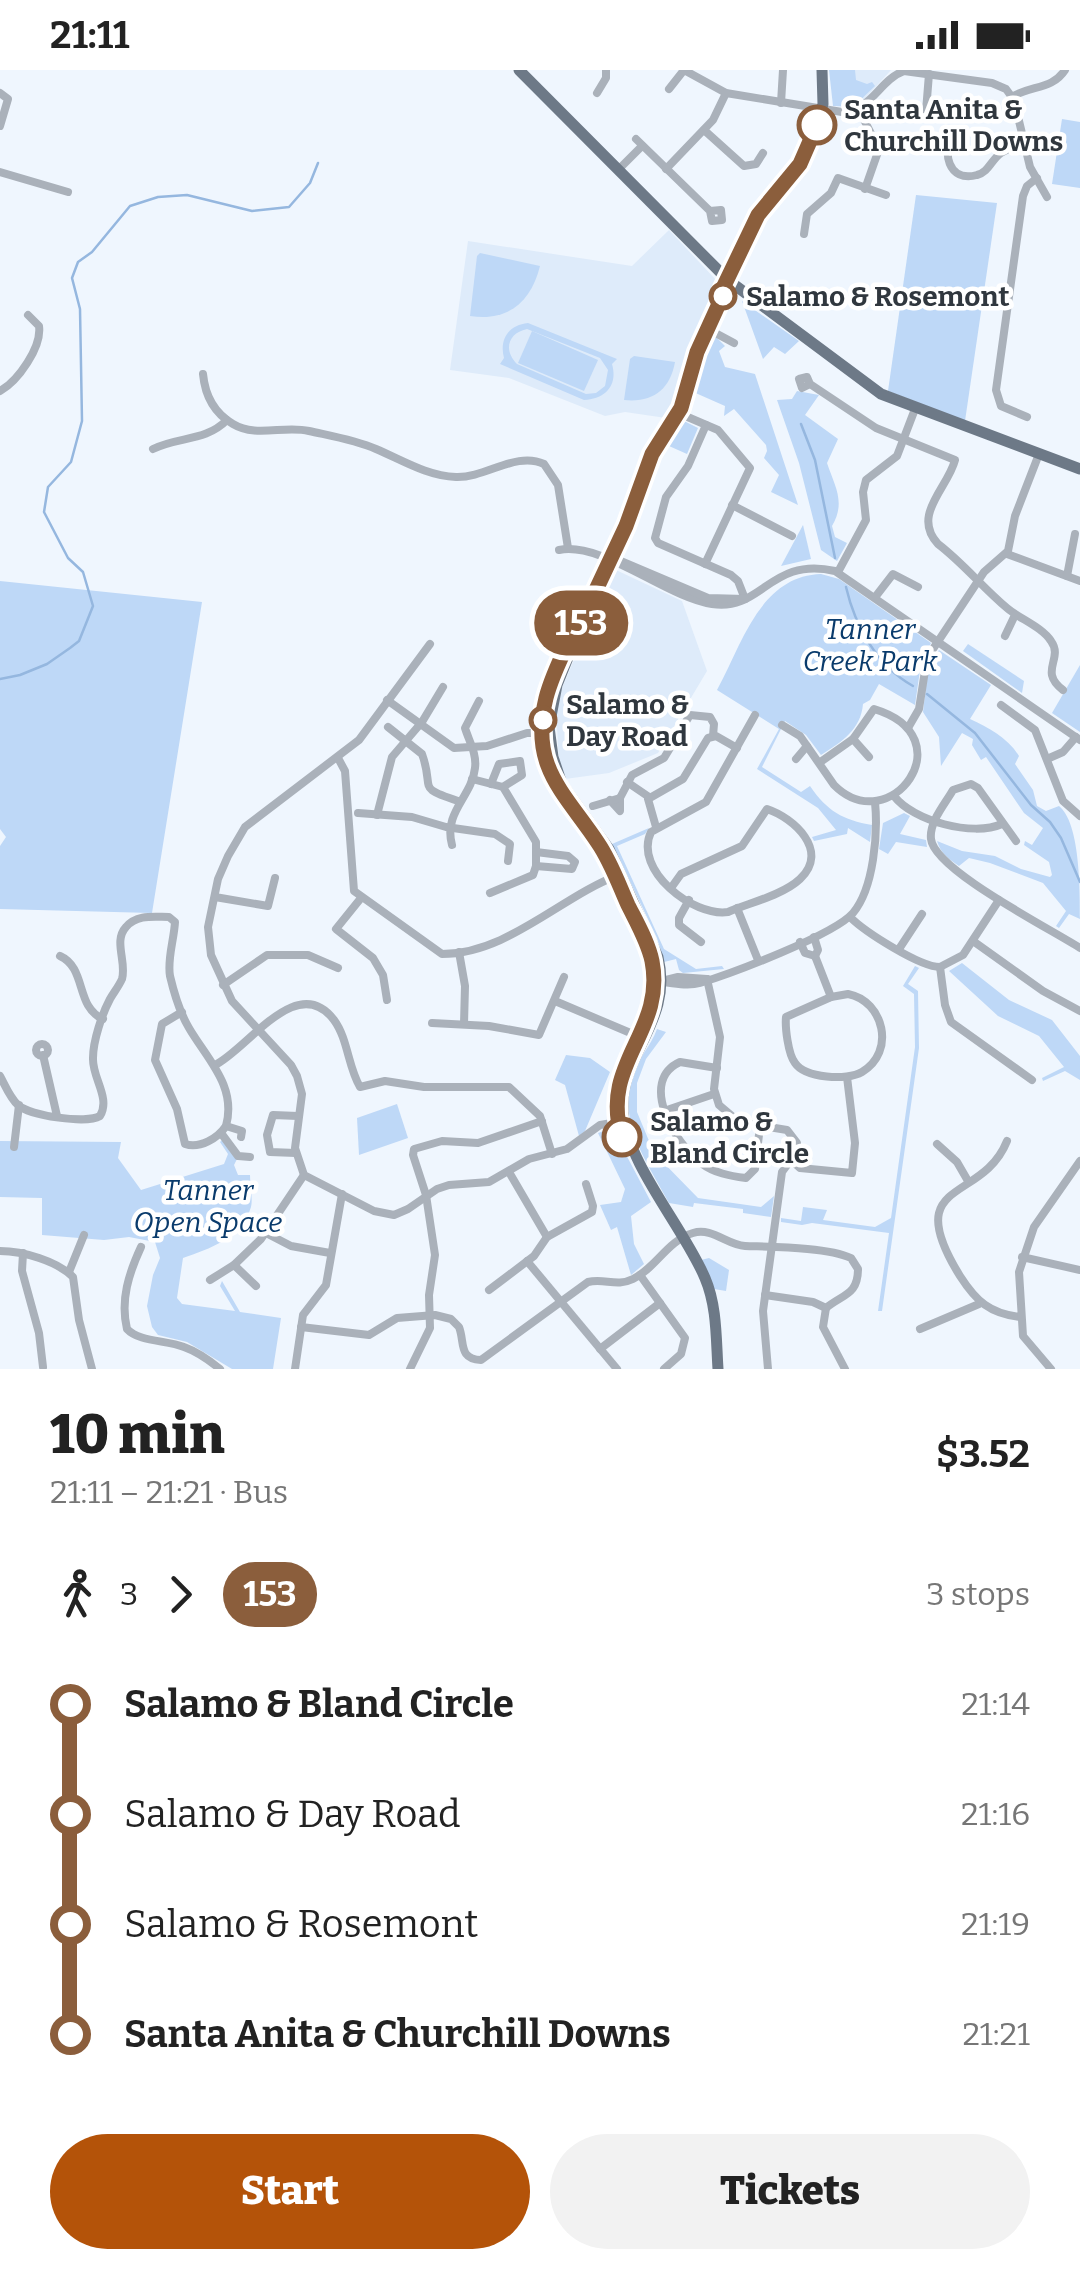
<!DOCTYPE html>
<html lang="en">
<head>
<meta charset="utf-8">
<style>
	:root { --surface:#fff; --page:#f2f2f2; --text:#222; --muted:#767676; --accent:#b45309 }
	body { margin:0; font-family:Bitter,serif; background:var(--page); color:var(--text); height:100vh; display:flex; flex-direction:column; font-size:38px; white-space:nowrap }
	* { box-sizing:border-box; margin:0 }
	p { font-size:32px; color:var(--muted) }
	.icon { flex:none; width:55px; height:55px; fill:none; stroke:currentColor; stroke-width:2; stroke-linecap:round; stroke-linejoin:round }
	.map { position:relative; height:1299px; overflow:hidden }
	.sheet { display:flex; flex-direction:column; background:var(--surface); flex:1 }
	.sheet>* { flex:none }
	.badge { padding:0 20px; border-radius:32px; font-size:35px; line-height:65px }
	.map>.badge { position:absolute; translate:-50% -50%; box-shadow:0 0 0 5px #fff }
	.legs { display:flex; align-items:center; gap:15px; height:110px; padding:0 50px; font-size:32px }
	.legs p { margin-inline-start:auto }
	.headline { display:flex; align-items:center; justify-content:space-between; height:170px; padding:0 50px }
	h1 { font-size:55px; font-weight:800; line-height:75px }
	.cta { display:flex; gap:20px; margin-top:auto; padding:20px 50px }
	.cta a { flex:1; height:115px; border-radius:60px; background:var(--accent); color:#fff; font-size:40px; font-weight:800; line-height:115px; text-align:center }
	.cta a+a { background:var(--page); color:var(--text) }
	ul { padding:0 50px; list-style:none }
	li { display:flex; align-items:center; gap:35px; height:110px; font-size:38px }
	li i { display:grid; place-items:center; width:15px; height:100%; margin:0 12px; background:currentColor }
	li i::after { content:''; width:25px; height:25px; margin:-12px; border:8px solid; border-radius:50%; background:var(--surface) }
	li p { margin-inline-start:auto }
	li:first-child i { background:linear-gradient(#0000 50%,currentColor 0) }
	li:last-child i { background:linear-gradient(currentColor 50%,#0000 0) }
	.status { display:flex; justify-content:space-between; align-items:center; height:70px; padding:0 50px; background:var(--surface); direction:ltr }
	.status svg { height:28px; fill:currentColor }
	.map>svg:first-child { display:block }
	.built { fill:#deebfa }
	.green { fill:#bed8f7; fill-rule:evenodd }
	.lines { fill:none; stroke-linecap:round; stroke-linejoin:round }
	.stream { stroke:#95b7df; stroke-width:2.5 }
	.minor { stroke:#aab1ba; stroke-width:8 }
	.major { stroke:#6d7987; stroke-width:11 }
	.line-1-casing { stroke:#fff; stroke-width:22 }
	.line-1 { stroke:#8b5e3c; stroke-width:15 }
	.stop-1-dot { fill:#fff; stroke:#8b5e3c; stroke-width:5 }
	.labels { text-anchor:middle; stroke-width:9; stroke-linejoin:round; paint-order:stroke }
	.stop-label { font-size:28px; font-weight:bold; fill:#30373e; stroke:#fff; text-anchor:start }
	.park-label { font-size:28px; font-style:italic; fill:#0a3b6c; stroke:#fff }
</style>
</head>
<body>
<div class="status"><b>21:11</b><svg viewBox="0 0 49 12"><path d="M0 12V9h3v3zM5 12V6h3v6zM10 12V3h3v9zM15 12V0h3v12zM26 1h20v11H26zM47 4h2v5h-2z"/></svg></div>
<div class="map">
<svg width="1080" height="1299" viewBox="0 0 1080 1299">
	<rect width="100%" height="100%" fill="#eff6fe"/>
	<!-- built -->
	<g class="built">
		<path d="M 843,0 L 891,0 L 860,34 L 834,9 Z"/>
		<path d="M 669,160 L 718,212 L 666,348 L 625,342 L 605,346 L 509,308 L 450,300 L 468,171 L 632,196 Z"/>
		<path d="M 616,500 L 682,531 L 707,601 L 658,683 L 609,703 L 565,709 L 559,695 L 557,656 L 554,654 L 559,625 L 611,503 Z"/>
	</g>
	<!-- green -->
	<g class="green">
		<path d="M 829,0 L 855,0 L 856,10 L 867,14 L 872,12 L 875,16 L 853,37 L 833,36 Z"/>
		<path d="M 1062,49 L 1080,52 L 1080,118 L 1052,114 Z"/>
		<path d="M 916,125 L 997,133 L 965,351 L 888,321 Z"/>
		<path d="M 480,183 L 540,196 C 531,232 508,252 470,246 L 477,186 Z"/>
		<path d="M 742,231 L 799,271 L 785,284 L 774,277 L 763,289 Z"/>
		<path d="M 528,253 L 617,289 L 612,294 C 618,315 606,329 584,330 L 500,294 L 504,288 C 499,269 509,255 528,253 ZM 527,259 L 600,288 L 608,300 L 605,316 L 596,323 L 586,324 L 517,294 C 503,280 508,263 527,259 Z"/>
		<path d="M 532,261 L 598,290 L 584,321 L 518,293 Z"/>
		<path d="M 716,267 L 725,276 L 719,281 L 725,297 L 755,304 L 798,435 L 771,422 L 779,405 L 764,388 L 767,381 L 766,375 L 734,339 L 724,346 L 725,336 L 691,321 L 712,268 Z"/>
		<path d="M 634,286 L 675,292 C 670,320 652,333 624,330 L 630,289 Z"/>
		<path d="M 797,321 L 819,325 L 805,345 L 838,369 L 827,393 C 835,417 846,432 832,456 L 835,467 L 847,473 L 837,491 L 821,480 L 799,393 L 777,330 L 792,329 Z"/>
		<path d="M 684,351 L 698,358 L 687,384 L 669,376 Z"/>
		<path d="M 803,455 L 811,489 L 781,496 Z"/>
		<path d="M 821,504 L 839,509 L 931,573 L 921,593 L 915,635 L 879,614 L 870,630 L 863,634 C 861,659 842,672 821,685 L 806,665 L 785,651 L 762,697 L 801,722 L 810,716 C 827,741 843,750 872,755 L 870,772 L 848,758 L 847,764 L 814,771 L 812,767 L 836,760 L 818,738 L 757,699 L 779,659 L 717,620 C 742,574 760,506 821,504 Z"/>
		<path d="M 0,511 L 202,532 L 152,843 L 0,839 L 0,776 L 6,767 L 0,759 Z"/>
		<path d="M 968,574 L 1024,611 L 1022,623 L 963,581 Z"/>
		<path d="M 939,580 L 991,615 L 970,649 C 989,658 1008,668 1019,686 L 1015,694 L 1033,720 L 1037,736 L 1046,741 L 1059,736 C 1080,753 1080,818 1080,849 L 1069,844 L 1059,858 L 1056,856 L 1066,841 L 1043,813 L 990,793 L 969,788 L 959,796 C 949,789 941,784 937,771 L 962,781 L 995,786 L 1021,799 L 1050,807 L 1052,805 L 1049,792 L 1024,775 L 1025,771 L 1032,775 L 1043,758 L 1024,743 L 986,687 L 981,690 L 972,675 L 973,669 L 962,663 L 941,696 L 939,667 L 923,642 L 928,598 Z"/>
		<path d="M 1080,595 L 1080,662 L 1052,643 Z"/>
		<path d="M 904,743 L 910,746 L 900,764 L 926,770 L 927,777 L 896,772 L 888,784 L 879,779 L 883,753 Z"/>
		<path d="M 649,758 L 645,764 L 617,776 L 664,879 L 696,899 L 722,896 L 724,899 L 683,903 L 679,900 L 676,889 L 664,892 L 657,868 L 612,774 Z"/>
		<path d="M 962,893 L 1009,930 L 1052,950 L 1080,986 L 1080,1010 L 1065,1001 L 1043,1011 L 1042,1008 L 1064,997 L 1039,966 L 998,946 L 949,901 Z"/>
		<path d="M 915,896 L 919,898 L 908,914 L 918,921 L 919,978 L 882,1241 L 878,1241 L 889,1163 L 812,1153 L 802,1155 L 781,1152 L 781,1148 L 801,1151 L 803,1137 L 827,1140 L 823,1150 L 875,1157 L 891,1148 L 915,977 L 914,924 L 903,916 Z"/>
		<path d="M 657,959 L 666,962 L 646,989 L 637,1013 L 637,1042 L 654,1083 L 698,1128 L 761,1137 L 774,1126 L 771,1147 L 743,1143 L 743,1139 L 694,1133 L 693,1137 L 669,1133 C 648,1094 618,1054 632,1008 C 637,989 651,976 657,959 Z"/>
		<path d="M 566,985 L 590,988 L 610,1002 L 585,1061 L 579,1066 L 565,1015 L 555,1010 Z"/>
		<path d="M 397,1034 L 408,1068 L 359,1085 L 357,1048 Z"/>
		<path d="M 612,1058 L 651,1132 L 631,1146 L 634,1174 L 644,1194 L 631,1205 L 617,1157 L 611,1160 L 600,1135 L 621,1132 L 625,1119 L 598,1063 Z"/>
		<path d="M 223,1069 L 237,1089 L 234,1095 L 238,1105 L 250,1105 C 250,1115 253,1129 251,1137 C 242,1168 209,1179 183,1188 L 177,1228 L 182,1234 L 235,1241 L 220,1216 L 222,1211 L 240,1242 L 281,1248 L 273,1299 L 232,1299 L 187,1272 L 158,1265 L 152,1257 L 147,1236 L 153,1205 L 160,1188 L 155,1172 L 129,1167 L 104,1170 L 42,1165 L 42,1128 L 0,1127 L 0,1071 L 121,1072 L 118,1088 L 141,1120 L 224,1094 L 228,1084 L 220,1072 Z"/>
		<path d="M 709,1188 L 729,1200 L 726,1221 L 714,1219 L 701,1190 Z"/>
	</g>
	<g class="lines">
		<!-- stream -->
		<g class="stream">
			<path d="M 801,354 L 815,390 L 835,488"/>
			<path d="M 846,517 C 855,556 877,596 913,616"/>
			<path d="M 0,609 L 20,605 L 47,594 L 70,578 L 79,571 L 93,536 L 83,502 L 68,488 L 44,442 L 48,417 L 71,392 L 82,351 L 80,239 L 72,208 L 78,192 L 92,182 L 130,136 L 158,127 L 187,125 L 252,141 L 289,137 L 310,113 L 318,93"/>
			<path d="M 927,624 L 975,663 L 1031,735 L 1050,752 L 1061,768 L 1080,812"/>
		</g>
		<!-- minor -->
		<g class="minor">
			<path d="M 684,0 L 726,23 L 842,42 C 872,41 879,10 904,1 L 992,13 L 1006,19 L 1014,30 L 1030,97 L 1047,127"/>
			<path d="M 669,19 L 684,0"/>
			<path d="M 0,23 L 8,29 L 0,56"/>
			<path d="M 597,23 L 606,8 L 606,0"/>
			<path d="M 1012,27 C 1031,15 1052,20 1065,0"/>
			<path d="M 781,33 L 783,0"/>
			<path d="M 859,40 L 879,79 L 865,119"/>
			<path d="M 926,41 L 929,4"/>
			<path d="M 704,60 L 744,96 L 756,94 L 763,83"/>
			<path d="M 954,63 C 941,81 948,113 977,105 C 989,102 991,90 1001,83 C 1008,78 1016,77 1024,75"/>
			<path d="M 636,69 L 710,141 L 712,151 L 722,150 L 721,140 L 710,141"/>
			<path d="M 878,78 L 905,79"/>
			<path d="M 666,99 L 713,50 L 726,23"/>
			<path d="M 618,100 L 642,76"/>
			<path d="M 0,102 L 68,122"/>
			<path d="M 804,164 L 807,144 L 831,123 L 838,108 L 886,125"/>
			<path d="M 706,258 L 734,273"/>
			<path d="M 203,304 C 205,325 214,343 233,354 C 256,368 284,355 309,361 C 331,366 355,370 376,379 C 402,390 427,406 456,407 C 486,408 516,381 544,394 L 558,415 L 568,478"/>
			<path d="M 810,314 L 802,318 L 799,309 L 807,307 L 810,314 L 876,358 L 955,390 C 948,418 911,445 938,474 C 963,493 983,518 1007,538 C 1020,549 1042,557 1051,571 C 1064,589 1038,601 1063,620"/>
			<path d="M 0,321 C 18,311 42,277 39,256 L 28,245"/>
			<path d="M 676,342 L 718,360 L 750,398 L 705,494"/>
			<path d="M 1027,347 L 1001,336 L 996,320 L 1023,126 L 1027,116 L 1037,108"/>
			<path d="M 706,355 L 688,396 L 666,427 L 655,468 L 658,473 L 731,505 L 738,511 L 745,529"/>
			<path d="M 153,379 C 179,366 205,372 227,350"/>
			<path d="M 732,435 L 792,466"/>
			<path d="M 559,480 C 602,471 666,527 712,534 C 762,542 770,486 835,501 L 1080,670"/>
			<path d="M 1007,484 L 1080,511"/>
			<path d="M 608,489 L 616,489 L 708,528 L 745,529"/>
			<path d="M 838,502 L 866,450 L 863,422 L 866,410 L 897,386 L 915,339"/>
			<path d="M 1067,506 L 1075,464"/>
			<path d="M 876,526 L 893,504 L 918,517"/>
			<path d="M 1005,566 L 1015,545"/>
			<path d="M 430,574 L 359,670 L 245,757 L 228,786 L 218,809 L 208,857 L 211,885 L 232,931 L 291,995 L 297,1006 L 302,1024 L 295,1078 L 304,1105 L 374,1141 L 394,1145 L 408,1139 L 437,1119 L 449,1115 L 489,1112 L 529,1089 L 567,1079 L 600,1055 L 624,1051"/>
			<path d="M 387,630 L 454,678 L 487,676 L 527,663 L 550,663"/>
			<path d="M 1001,635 L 1035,660 L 1063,731 L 1080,746"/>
			<path d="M 782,655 L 800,666 L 807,676 L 834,715 C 890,771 967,667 874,639 L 853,669 L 819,693"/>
			<path d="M 388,657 L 422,684 C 435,720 415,717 458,731"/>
			<path d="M 908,658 L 919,639 L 927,588 L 984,502 L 1008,481 L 1015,446 L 1039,384"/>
			<path d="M 853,669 L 869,687"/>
			<path d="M 338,688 L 345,701 L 354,821 L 442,884 C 508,884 561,826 621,804"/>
			<path d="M 796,689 L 807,676"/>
			<path d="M 1047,689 L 1063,682 L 1076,667"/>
			<path d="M 472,709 L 503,717 L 536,772 L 536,796 L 533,805 L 490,823"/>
			<path d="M 627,712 L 649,727"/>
			<path d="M 491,714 L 499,694 L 520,691 L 522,705 L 503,717"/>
			<path d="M 894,726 C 913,751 973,767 1002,754"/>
			<path d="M 610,730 L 620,741 L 620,728"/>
			<path d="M 593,736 L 620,728 L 632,705 L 664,688 L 690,645 L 710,647 L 714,654 L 713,666"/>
			<path d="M 358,743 L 412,747 L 446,757 L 495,764 L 510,774 L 508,791"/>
			<path d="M 377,745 L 392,687 L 422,652 L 443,617"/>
			<path d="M 656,757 L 648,729 L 683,709 L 708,668 L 716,666 L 737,678"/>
			<path d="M 1016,771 L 978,718 L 971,714 L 953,720 C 945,734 929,752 931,769 C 934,800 1051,859 1080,878"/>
			<path d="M 452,775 C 443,742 472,727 475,698 C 477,684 469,671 465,658 L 479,631"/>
			<path d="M 536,782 L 568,786 L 575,792 L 572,799 L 536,796"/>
			<path d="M 671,818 L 681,804 L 742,776 L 767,739 C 794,748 830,781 800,809 C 783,825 749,833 728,842 C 693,847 633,800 651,762 L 706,732 L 755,645"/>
			<path d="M 215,827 L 268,836 L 275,808"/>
			<path d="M 361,828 L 336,859 L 373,888 L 383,905 L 387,930"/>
			<path d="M 689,830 L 679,848 L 679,855 L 701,872"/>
			<path d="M 737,838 L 758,890"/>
			<path d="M 850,847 C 865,862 920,897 940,897 L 963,885 L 999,830"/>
			<path d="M 973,871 L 1043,921 L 1080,941"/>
			<path d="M 800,872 L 805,883 L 815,886 L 818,880 L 814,867"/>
			<path d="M 899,879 L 922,844"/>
			<path d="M 459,882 L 465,916 L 464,954"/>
			<path d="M 60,886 C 87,898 75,937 103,949"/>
			<path d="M 815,886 L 831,927"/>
			<path d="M 940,897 L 945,935 L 951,952 L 1032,1010"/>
			<path d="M 707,909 L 720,967 L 714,1019 L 719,1035 L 739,1052 L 787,1060 L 797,1073 L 796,1083 L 782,1102 L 763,1241 L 768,1299"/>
			<path d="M 654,911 C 668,912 686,917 700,913 C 730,904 834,865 853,843 C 874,818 878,763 875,732"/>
			<path d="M 662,911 L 678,907 L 707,909"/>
			<path d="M 223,915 L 267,885 L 308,885 L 338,898"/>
			<path d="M 848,924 C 884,931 896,982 862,1002 C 847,1011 805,1008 795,993 C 788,984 785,957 786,947 L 831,927 Z"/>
			<path d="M 555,931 L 640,967"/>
			<path d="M 432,953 L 489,956 L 539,965 L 564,907"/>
			<circle cx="42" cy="980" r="6"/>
			<path d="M 43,985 L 57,1046"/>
			<path d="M 215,995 C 248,979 297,901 334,950 C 348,969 348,997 360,1017 L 385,1011 L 424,1017 L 509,1017 L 540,1046 L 552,1084"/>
			<path d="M 717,998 L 680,992 C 638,1011 675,1074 701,1093 C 714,1103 730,1106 746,1108 L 755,1099 L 760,1056"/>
			<path d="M 0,1006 C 5,1015 10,1028 18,1035 C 30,1046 87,1054 100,1046 C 111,1028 92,1008 93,988 C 93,971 102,944 110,929 C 114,922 119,916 122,909 C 127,892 113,871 126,857 C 137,844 154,847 169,847 L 175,852 C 174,870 167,889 170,906 C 174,923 180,943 189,958 C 207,989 237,1016 226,1056 C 218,1068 200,1079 185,1074 L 177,1039 L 155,990 L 162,954 L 182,942"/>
			<path d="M 664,1041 L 714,1024"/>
			<path d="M 226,1056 L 242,1061 L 241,1067"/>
			<path d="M 221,1063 L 238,1086 L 250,1087"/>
			<path d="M 1007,1071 C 982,1134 899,1107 960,1206 C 976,1231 990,1244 1021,1247"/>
			<path d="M 937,1074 L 957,1092 L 968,1111"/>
			<path d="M 14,1077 L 19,1035"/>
			<path d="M 296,1083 L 270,1082 L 267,1065 L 273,1045 L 298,1046"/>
			<path d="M 790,1089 L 800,1098 L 852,1103 L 855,1073 L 847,1007"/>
			<path d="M 509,1102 L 547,1167"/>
			<path d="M 266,1163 L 291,1176 L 330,1183"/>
			<path d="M 141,1177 C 129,1203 120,1230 127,1259 C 139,1272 166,1270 184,1277 C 198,1282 209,1290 220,1299"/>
			<path d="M 0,1181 C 23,1181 57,1191 73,1207 L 79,1250 L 92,1299"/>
			<path d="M 23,1183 L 22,1201 L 39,1263 L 43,1297"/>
			<path d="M 1022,1187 L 1080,1200"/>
			<path d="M 527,1191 L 617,1299"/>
			<path d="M 234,1195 L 256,1216"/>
			<path d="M 69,1202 L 84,1165"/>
			<path d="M 640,1205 L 685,1268 L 681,1284 L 664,1299"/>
			<path d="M 210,1210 L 234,1195 L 261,1169 L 304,1105"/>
			<path d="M 489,1220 L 534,1186 L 547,1167 L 592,1142 L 593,1136 L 586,1114"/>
			<path d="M 765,1225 L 813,1232 L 826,1238"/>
			<path d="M 826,1238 L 823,1257 L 845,1299"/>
			<path d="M 301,1257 L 369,1265 L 397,1248 L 435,1245 L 451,1249 L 459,1257 C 465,1272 458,1289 481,1290 L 588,1212 C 604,1208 617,1217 633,1209 C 656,1198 667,1171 693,1163 C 712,1157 727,1175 745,1176 C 772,1177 828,1177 851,1188 L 858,1199 C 858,1225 843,1224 826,1238"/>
			<path d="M 920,1259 L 979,1234"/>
			<path d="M 600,1279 L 660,1233"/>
			<path d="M 295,1299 L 303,1245 L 326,1215 L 342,1124"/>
			<path d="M 410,1299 L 430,1258 L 429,1225 L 435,1185 L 426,1125 L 413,1085 L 414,1079 L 442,1071 L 478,1073 L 542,1051"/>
			<path d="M 1051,1299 L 1023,1266 L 1019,1202 L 1034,1157 L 1080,1091"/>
		</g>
		<!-- major -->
		<g class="major">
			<path d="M 519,0 L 728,210 L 881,324 L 1080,399"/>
			<path d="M 651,384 L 626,456 L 605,496 L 557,615 L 549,657 L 553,687 L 562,714 L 609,779 L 658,887 C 674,953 619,983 623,1042 C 627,1094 684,1158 705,1208 C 717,1236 716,1268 718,1299"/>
			<path d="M 648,386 L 662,371 L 681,338 L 718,222 L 735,200 L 762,138 L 793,103 L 811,73 L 823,34 L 822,0"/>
		</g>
	</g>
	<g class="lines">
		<!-- line-1 casing -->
		<g class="line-1-casing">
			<path id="line-1" d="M 622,1067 C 599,993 666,962 652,891 C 648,872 637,853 628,835 C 619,815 611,792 598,773 C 565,723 529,697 546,628 C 552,604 565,580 575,558 L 580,554 L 626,456 L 652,384 L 681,338 L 697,282 L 723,225 L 722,220 L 758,145 L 800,94 L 817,55"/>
		</g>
		<!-- line-1 -->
		<use href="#line-1" class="line-1"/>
	</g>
	<!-- markers -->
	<g class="stop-1-dot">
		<circle cx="817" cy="55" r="18"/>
		<circle cx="723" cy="226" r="12"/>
		<circle cx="543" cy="650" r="12"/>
		<circle cx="622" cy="1067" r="18"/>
	</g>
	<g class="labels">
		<!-- stop labels -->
		<g class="stop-label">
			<text x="844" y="49">Santa Anita &amp;<tspan x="844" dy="32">Churchill Downs</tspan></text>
			<text x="746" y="236">Salamo &amp; Rosemont</text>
			<text x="566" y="644">Salamo &amp;<tspan x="566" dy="32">Day Road</tspan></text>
			<text x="650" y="1061">Salamo &amp;<tspan x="650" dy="32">Bland Circle</tspan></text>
		</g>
		<!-- park labels -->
		<g class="park-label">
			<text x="870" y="569">Tanner<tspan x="870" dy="32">Creek Park</tspan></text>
			<text x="208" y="1130">Tanner<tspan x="208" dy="32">Open Space</tspan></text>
		</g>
	</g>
</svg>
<b class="badge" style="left:581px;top:553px;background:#8b5e3c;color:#fff">153</b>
</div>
<section class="sheet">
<div class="headline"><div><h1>10 min</h1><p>21:11 – 21:21 · Bus</p></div><b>$3.52</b></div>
<div class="legs"><svg class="icon" aria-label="walk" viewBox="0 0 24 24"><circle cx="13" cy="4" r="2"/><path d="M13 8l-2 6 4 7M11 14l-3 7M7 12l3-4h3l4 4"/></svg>3<svg class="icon" aria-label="forward" viewBox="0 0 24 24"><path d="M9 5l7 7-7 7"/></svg><b class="badge" style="background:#8b5e3c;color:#fff">153</b><p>3 stops</p></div>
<ul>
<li><i style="color:#8b5e3c"></i><b>Salamo &amp; Bland Circle</b><p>21:14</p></li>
<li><i style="color:#8b5e3c"></i><span>Salamo &amp; Day Road</span><p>21:16</p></li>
<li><i style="color:#8b5e3c"></i><span>Salamo &amp; Rosemont</span><p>21:19</p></li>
<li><i style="color:#8b5e3c"></i><b>Santa Anita &amp; Churchill Downs</b><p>21:21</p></li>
</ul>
<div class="cta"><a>Start</a><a>Tickets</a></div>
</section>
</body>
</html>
